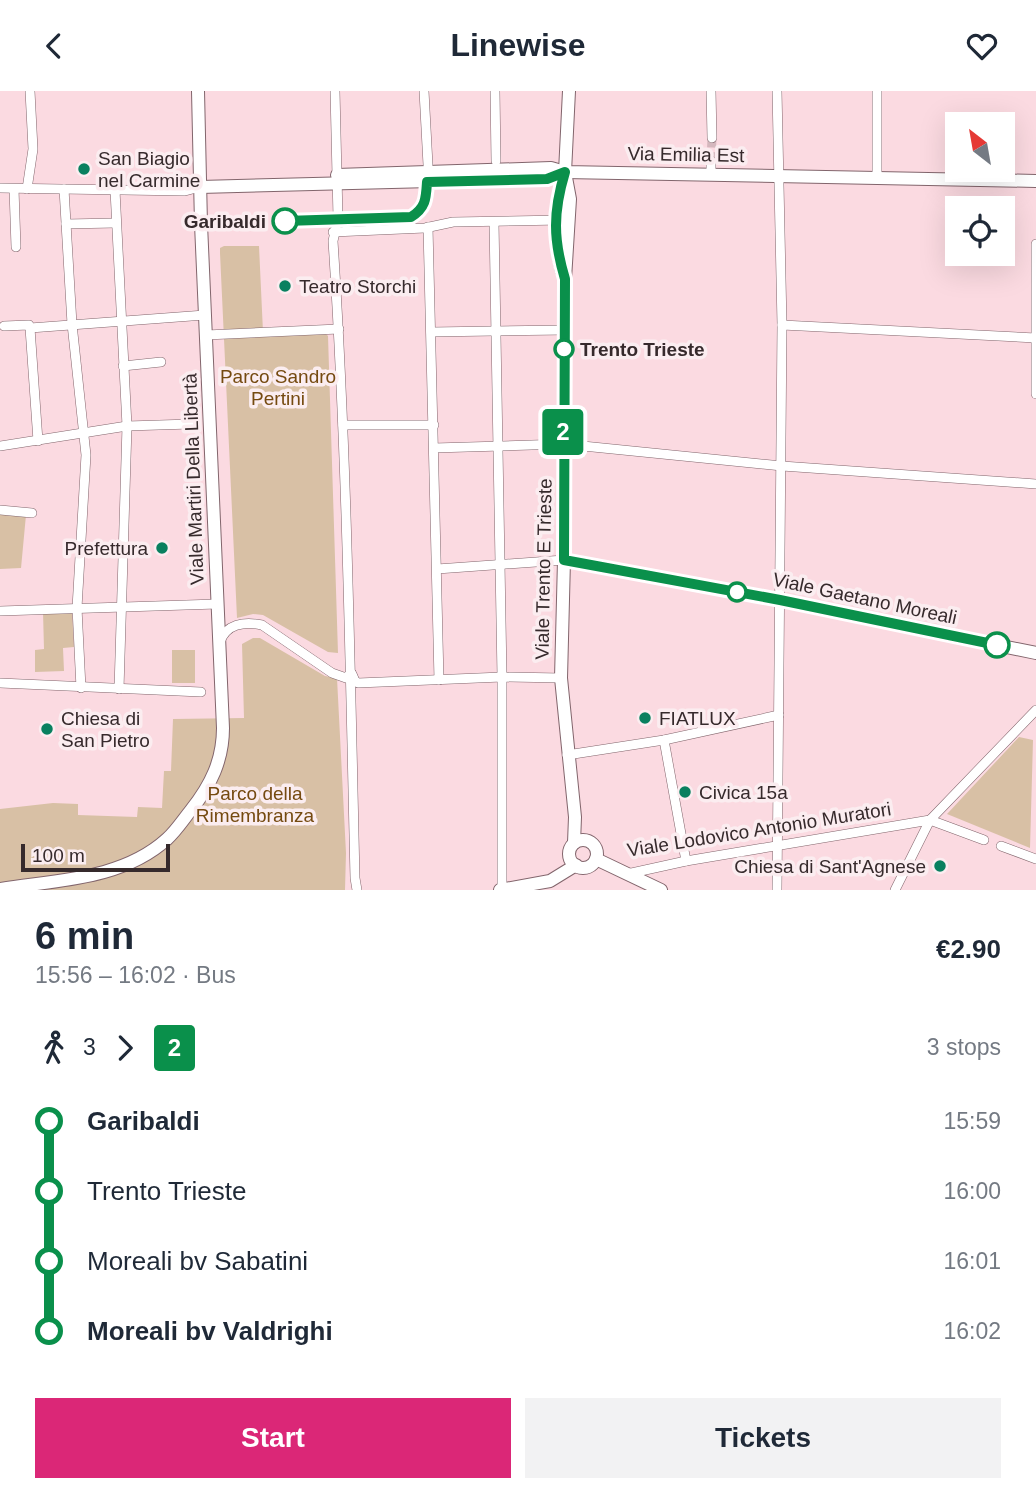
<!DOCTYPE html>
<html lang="en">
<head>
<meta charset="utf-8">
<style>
	:root { --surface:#fff; --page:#f2f2f3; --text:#1f2937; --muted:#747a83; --accent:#db2777 }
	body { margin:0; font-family:Helvetica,sans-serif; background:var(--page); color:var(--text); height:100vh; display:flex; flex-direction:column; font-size:26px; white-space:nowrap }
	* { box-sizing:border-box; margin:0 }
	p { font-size:23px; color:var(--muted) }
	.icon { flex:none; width:38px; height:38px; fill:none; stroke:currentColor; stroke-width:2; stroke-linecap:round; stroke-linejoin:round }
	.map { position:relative; height:799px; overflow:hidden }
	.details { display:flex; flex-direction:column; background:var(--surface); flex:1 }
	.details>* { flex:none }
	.badge { padding:0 14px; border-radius:5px; font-size:24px; line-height:46px }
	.needle { width:46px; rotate:329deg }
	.buttons { position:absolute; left:945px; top:21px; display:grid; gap:14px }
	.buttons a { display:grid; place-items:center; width:70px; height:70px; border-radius:0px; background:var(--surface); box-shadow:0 7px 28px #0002; font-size:35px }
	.scale { position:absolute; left:21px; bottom:18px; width:149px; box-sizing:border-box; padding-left:7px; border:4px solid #362a2c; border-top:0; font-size:19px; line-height:24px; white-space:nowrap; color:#362a2c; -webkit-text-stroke:5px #fbedf0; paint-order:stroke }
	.map>.badge { position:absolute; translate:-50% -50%; box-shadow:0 0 0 4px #fff }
	.legs { display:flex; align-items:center; gap:10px; height:77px; padding:0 35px; font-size:23px }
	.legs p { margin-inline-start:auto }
	.headline { display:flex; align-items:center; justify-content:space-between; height:119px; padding:0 35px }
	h1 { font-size:38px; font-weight:800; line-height:52px }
	.primary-button { display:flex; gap:14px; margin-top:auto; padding:14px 35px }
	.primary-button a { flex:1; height:80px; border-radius:0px; background:var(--accent); color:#fff; font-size:28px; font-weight:800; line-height:80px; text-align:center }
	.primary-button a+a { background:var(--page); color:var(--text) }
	ul { padding:0 35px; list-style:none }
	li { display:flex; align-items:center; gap:24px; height:70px; font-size:26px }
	li i { display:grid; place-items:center; width:10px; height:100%; margin:0 9px; background:currentColor }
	li i::after { content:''; width:18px; height:18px; margin:-9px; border:5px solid; border-radius:50%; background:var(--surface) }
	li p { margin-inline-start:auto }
	li:first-child i { background:linear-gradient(#0000 50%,currentColor 0) }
	li:last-child i { background:linear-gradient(currentColor 50%,#0000 0) }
	header { display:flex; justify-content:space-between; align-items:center; height:91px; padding:0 35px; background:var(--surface); font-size:32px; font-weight:800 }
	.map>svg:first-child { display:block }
	.green { fill:#d8c0a5 }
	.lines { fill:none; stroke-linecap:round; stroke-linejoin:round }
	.street-tunnel { stroke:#d4b7bd; stroke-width:9; stroke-dasharray:9 4.5; stroke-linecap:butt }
	.street-casing { stroke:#82656c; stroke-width:10 }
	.secondary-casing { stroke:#82656c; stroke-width:14 }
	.street { stroke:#fff; stroke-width:9 }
	.secondary { stroke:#fff; stroke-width:12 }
	.line-1-casing { stroke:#fff; stroke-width:16 }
	.line-1 { stroke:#0a904b; stroke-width:10 }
	.poi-dot { fill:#09805f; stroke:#fbedf0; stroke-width:2.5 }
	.stop-1-dot { fill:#fff; stroke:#0a904b; stroke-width:3.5 }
	.labels { text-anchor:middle; stroke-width:7; stroke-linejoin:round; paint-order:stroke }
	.street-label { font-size:19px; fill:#362a2c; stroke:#fbedf0 }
	.poi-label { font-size:19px; fill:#362a2c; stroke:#fbedf0; text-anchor:start }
	.stop-label { font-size:19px; font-weight:bold; fill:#362a2c; stroke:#fbedf0; text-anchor:end }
	.park-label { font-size:19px; fill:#754a10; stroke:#fbedf0 }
</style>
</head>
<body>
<header><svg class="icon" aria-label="back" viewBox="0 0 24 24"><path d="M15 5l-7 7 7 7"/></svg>Linewise<svg class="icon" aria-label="heart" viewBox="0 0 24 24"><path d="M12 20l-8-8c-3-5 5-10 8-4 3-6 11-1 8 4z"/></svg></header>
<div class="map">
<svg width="1036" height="799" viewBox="0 0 1036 799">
	<rect width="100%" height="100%" fill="#fbdae1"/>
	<!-- green -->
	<g class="green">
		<path d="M 224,155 L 259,155 L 263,241 L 326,243 L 328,245 L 338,562 L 328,561 L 263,524 L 253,523 L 237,527 L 220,162 L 220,157 Z"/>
		<path d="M 0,421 L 26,424 L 21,477 L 0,478 Z"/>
		<path d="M 72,520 L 74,556 L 63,557 L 64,580 L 35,581 L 35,559 L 44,558 L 43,521 Z"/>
		<path d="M 253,547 L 260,547 L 325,585 L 337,587 L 346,762 L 345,799 L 0,799 L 0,718 L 53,712 L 78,713 L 78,724 L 137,726 L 138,716 L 162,717 L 164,680 L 171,680 L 173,628 L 244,627 L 242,553 Z"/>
		<rect x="172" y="559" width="23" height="33"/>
		<path d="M 1019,646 L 1033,649 L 1030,757 L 947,723 Z"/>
	</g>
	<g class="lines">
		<!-- street-tunnel -->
		<path class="street-tunnel" d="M 711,70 L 712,47"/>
		<!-- street casing -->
		<g class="street-casing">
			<g id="street">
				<path d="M 335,0 L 338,127 L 333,150 C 347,362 350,575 355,787 L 357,799"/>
				<path d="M 424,0 L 428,74"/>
				<path d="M 495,0 L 496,70"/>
				<path d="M 711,0 L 712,47"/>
				<path d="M 777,0 L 782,234 L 777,799"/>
				<path d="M 877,0 L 877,88"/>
				<path d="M 711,70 L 711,83"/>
				<path d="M 0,97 L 185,100 L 200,96"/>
				<path d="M 14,98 L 16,156"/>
				<path d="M 27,98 L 33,58 L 30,0"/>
				<path d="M 64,98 L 72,233 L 86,364 L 77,517 L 81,597"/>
				<path d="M 115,99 L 127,335 L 119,598"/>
				<path d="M 494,131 L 502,586 L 502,799"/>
				<path d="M 66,133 L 115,132"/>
				<path d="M 428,136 L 439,589"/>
				<path d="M 333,141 L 425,137 L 453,131 L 562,129"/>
				<path d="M 1036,153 L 1036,303"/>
				<path d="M 782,234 L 1036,247"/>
				<path d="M 4,235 L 29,234 L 30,237 L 205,224"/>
				<path d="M 30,237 L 38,350"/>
				<path d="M 431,241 L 565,239"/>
				<path d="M 206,244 L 339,238"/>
				<path d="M 123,275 L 161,271"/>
				<path d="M 343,334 L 434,334"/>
				<path d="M 0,355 L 127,335 L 191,333"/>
				<path d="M 434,357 L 563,353 L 782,375 L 1036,393"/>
				<path d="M 0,419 L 32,422"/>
				<path d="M 437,478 L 564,469"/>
				<path d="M 0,520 L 217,513"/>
				<path d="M 220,551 C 226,533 244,530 262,534 L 332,582 L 346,587 L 351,582"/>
				<path d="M 352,583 L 355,590 L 358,592 L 502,586 L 561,587"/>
				<path d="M 0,592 L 201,601"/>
				<path d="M 664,649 L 686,770"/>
				<path d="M 567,664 L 664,649 L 779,624"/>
				<path d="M 984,749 L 930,729 L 1036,619"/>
				<path d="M 1001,755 L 1036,768"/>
				<path d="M 627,783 L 686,770 L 930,729"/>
				<path d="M 895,799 L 930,729"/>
			</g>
		</g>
		<!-- secondary casing -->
		<g class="secondary-casing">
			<g id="secondary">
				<path d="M 569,0 L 565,81 L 570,108 L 565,188 L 564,469 L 561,587 L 575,726 L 574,752"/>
				<path d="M 337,84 L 551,77 L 565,81 L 1036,90"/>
				<path d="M 200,96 L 547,87 L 565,81"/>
				<path d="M 562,180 C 554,147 555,117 564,85"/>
				<path d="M 564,469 L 780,509 L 1036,562"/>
				<circle cx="583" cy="763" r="14"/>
				<path d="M 596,768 L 661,799"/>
				<path d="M 0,798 C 56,789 122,789 167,748 C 176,740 183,729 191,719 C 211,694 223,669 223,637 L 201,133 L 198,0"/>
				<path d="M 500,799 L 550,790 L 576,774"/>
			</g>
		</g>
		<!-- street -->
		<use href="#street" class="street"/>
		<!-- secondary -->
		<use href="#secondary" class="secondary"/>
	</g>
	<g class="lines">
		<!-- line-1 casing -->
		<g class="line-1-casing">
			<path id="line-1" d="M 285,130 L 411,126 C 426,117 426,107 427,91 L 547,88 L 565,81 C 553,121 553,148 565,188 L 564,469 L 780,509 L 997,554"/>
		</g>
		<!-- line-1 -->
		<use href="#line-1" class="line-1"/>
	</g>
	<!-- markers -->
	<g class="poi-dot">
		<circle cx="84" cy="78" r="7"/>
		<circle cx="285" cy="195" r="7"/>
		<circle cx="162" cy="457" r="7"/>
		<circle cx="645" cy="627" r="7"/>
		<circle cx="47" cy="638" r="7"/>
		<circle cx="685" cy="701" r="7"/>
		<circle cx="940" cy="775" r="7"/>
	</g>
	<g class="stop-1-dot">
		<circle cx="285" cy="130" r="12"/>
		<circle cx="564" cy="258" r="9"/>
		<circle cx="737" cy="501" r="9"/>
		<circle cx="997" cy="554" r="12"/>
	</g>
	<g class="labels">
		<!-- street labels -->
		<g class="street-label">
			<text transform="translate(686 63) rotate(1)" y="7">Via Emilia Est</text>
			<text transform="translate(193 388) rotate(-92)" y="7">Viale Martiri Della Libertà</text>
			<text transform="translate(543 478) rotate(-89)" y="7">Viale Trento E Trieste</text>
			<text transform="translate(865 507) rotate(12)" y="7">Viale Gaetano Moreali</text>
			<text transform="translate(759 738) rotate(-9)" y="7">Viale Lodovico Antonio Muratori</text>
		</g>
		<!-- poi labels -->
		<g class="poi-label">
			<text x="98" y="74">San Biagio<tspan x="98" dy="22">nel Carmine</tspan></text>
			<text x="299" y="202">Teatro Storchi</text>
			<text x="148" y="464" text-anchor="end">Prefettura</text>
			<text x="61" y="634">Chiesa di<tspan x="61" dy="22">San Pietro</tspan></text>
			<text x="659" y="634">FIATLUX</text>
			<text x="699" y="708">Civica 15a</text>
			<text x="926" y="782" text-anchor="end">Chiesa di Sant'Agnese</text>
		</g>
		<!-- stop labels -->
		<g class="stop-label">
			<text x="266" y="137">Garibaldi</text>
			<text x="580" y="265" text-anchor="start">Trento Trieste</text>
		</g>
		<!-- park labels -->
		<g class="park-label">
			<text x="278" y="292">Parco Sandro<tspan x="278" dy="22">Pertini</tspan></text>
			<text x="255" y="709">Parco della<tspan x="255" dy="22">Rimembranza</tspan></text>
		</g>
	</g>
</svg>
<div class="buttons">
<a><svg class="needle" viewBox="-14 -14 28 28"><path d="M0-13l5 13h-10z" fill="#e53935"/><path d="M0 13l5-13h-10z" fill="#747a83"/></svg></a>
<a><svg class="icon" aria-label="locate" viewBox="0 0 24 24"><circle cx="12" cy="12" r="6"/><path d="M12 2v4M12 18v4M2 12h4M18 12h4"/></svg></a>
</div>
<div class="scale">100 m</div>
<b class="badge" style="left:563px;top:341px;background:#0a904b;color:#fff">2</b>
</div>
<section class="details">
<div class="headline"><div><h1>6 min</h1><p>15:56 – 16:02 · Bus</p></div><b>€2.90</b></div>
<div class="legs"><svg class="icon" aria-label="walk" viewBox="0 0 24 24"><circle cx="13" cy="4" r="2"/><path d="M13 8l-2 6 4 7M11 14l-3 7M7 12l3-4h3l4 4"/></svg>3<svg class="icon" aria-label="forward" viewBox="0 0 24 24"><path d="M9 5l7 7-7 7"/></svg><b class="badge" style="background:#0a904b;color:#fff">2</b><p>3 stops</p></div>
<ul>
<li><i style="color:#0a904b"></i><b>Garibaldi</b><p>15:59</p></li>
<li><i style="color:#0a904b"></i><span>Trento Trieste</span><p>16:00</p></li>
<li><i style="color:#0a904b"></i><span>Moreali bv Sabatini</span><p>16:01</p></li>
<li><i style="color:#0a904b"></i><b>Moreali bv Valdrighi</b><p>16:02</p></li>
</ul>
<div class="primary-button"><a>Start</a><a>Tickets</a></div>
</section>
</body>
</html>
